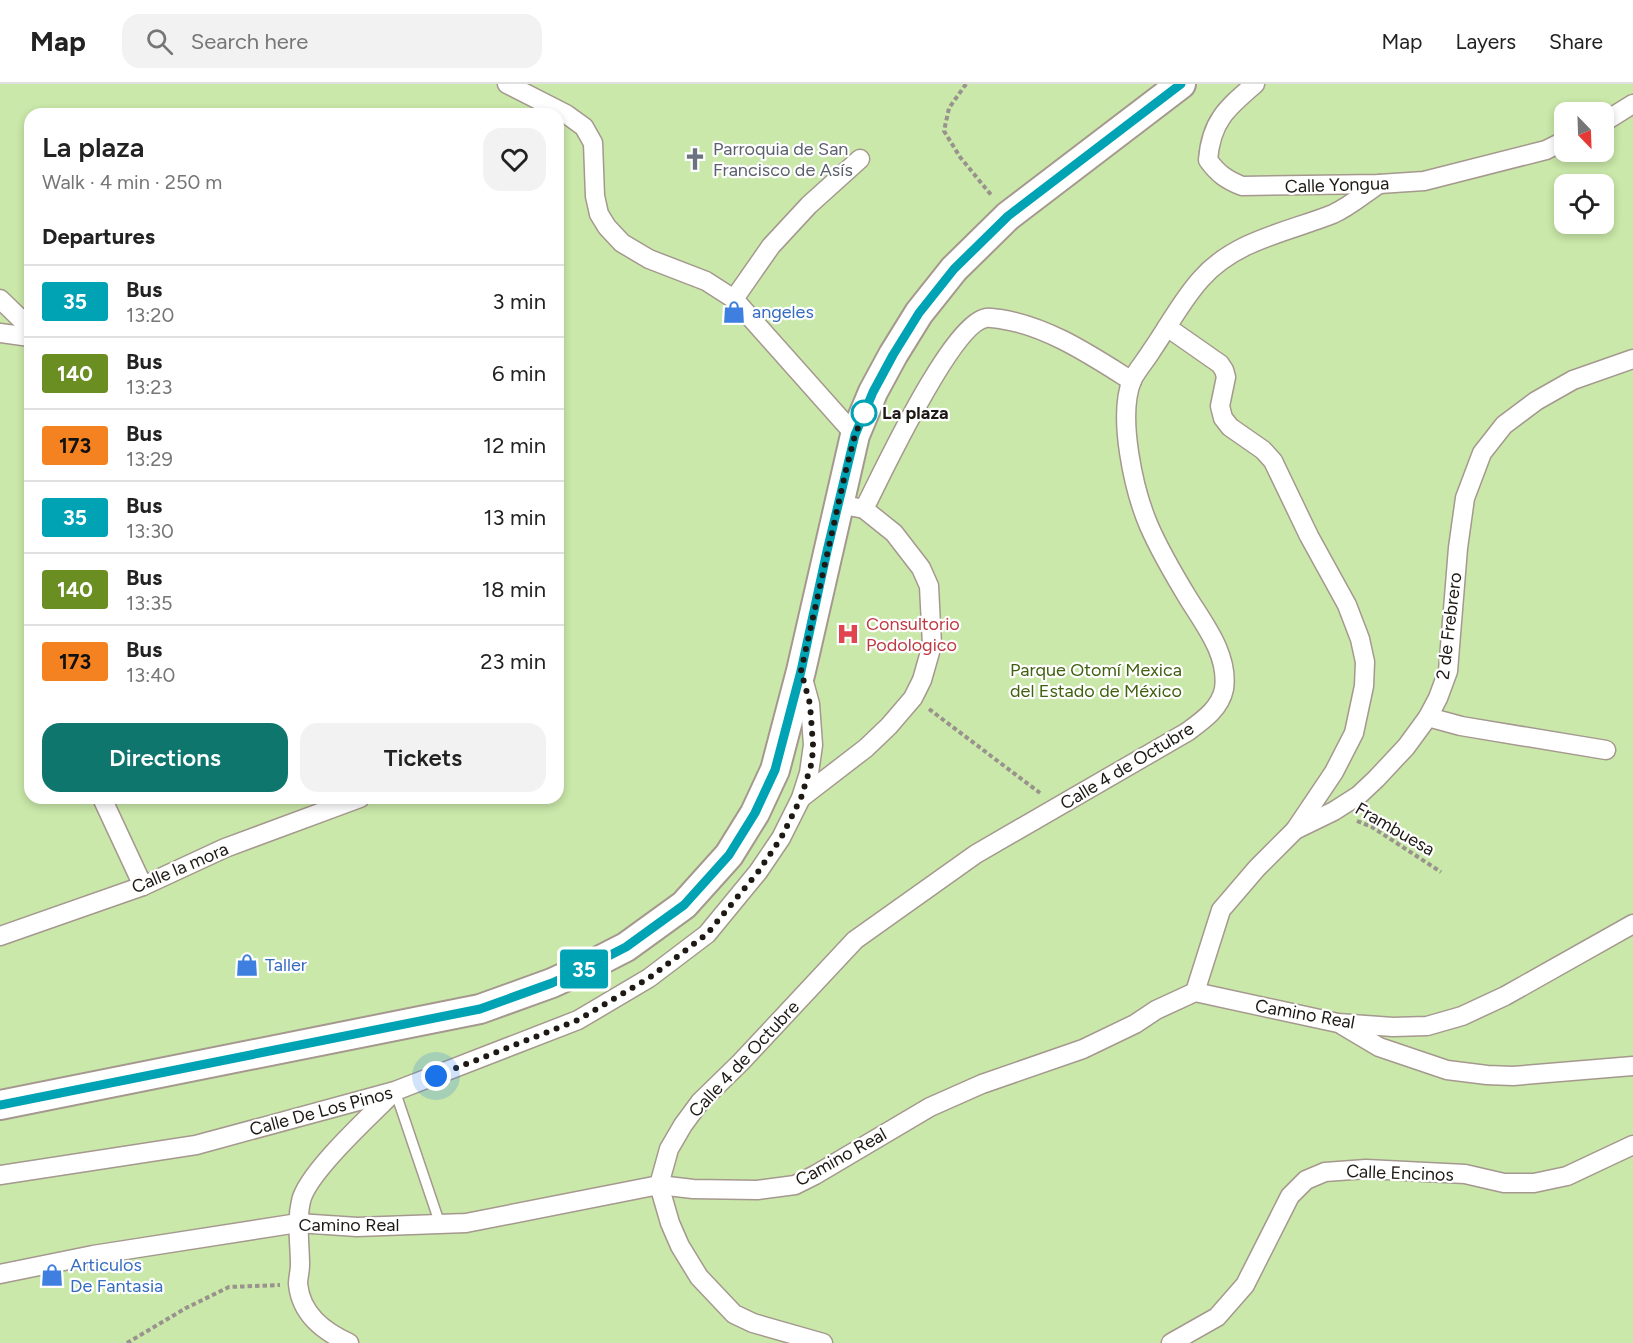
<!DOCTYPE html>
<html lang="en">
<head>
<meta charset="utf-8">
<style>
	:root { --surface:#fff; --page:#f2f2f2; --text:#222; --muted:#767676; --line:#e0e0e0; --accent:#0f766e }
	body { margin:0; font-family:Figtree,sans-serif; background:var(--page); color:var(--text); height:100vh; display:flex; flex-direction:column; font-size:22px; white-space:nowrap }
	* { box-sizing:border-box; margin:0 }
	p { font-size:20px; color:var(--muted) }
	.icon { flex:none; width:33px; height:33px; fill:none; stroke:currentColor; stroke-width:2; stroke-linecap:round; stroke-linejoin:round }
	.map { position:relative; flex:1; overflow:hidden }
	.sheet { position:absolute; left:24px; top:24px; width:540px; height:696px; display:flex; flex-direction:column; background:var(--surface); border-radius:18px; box-shadow:0 3px 9px #0003 }
	.sheet>* { flex:none }
	.badge { padding:0 12px; border-radius:4px; font-size:21px; line-height:39px }
	.needle { width:39px; rotate:157deg }
	.fabs { position:absolute; left:1554px; top:18px; display:grid; gap:12px }
	.fabs a { display:grid; place-items:center; width:60px; height:60px; border-radius:12px; background:var(--surface); box-shadow:0 3px 9px #0003; font-size:30px }
	.you { position:absolute; width:30px; height:30px; margin:-15px; border:4px solid #fff; border-radius:50%; background:#1a73e8; box-shadow:0 0 0 9px #1a73e833 }
	.map>.badge { position:absolute; translate:-50% -50%; box-shadow:0 0 0 3px #fff }
	h2 { padding:0 18px; font-size:22px; line-height:54px }
	.round { display:grid; place-items:center; flex:none; width:63px; height:63px; border-radius:18px; background:var(--page) }
	.head { display:flex; align-items:center; justify-content:space-between; height:102px; padding:0 18px }
	h1 { font-size:28px; font-weight:600; line-height:45px }
	.cta { display:flex; gap:12px; margin-top:auto; padding:12px 18px }
	.cta a { flex:1; height:69px; border-radius:18px; background:var(--accent); color:#fff; font-size:24px; font-weight:600; line-height:69px; text-align:center }
	.cta a+a { background:var(--page); color:var(--text) }
	ul { padding:0; list-style:none }
	li { display:flex; align-items:center; gap:18px; height:72px; padding:0 18px; border-top:2px solid var(--line) }
	li div { flex:1 }
	li b { display:block; font-size:22px }
	li em { font-style:normal }
	li .badge { min-width:66px; font-weight:700; text-align:center }
	header { display:flex; align-items:center; gap:36px; box-sizing:border-box; height:84px; padding:0 30px; background:var(--surface); border-bottom:2px solid var(--line) }
	header strong { font-size:28px }
	nav { display:flex; gap:33px; margin-inline-start:auto; font-size:21px }
	.search { width:420px; height:54px; background:var(--page); display:flex; align-items:center; gap:15px; box-sizing:border-box; padding:0 21px; border-radius:18px; color:var(--muted); font-size:22px }
	.map>svg:first-child { display:block }
	.green { fill:#cae8a9; fill-rule:evenodd }
	.lines { fill:none; stroke-linecap:round; stroke-linejoin:round }
	.lane-casing { stroke:#a5988e; stroke-width:12 }
	.street-casing { stroke:#a5988e; stroke-width:21 }
	.primary-casing { stroke:#a5988e; stroke-width:32 }
	.path { stroke:#99928d; stroke-width:4; stroke-dasharray:4.5 3; stroke-linecap:butt }
	.lane { stroke:#fff; stroke-width:9 }
	.street { stroke:#fff; stroke-width:18 }
	.primary { stroke:#fff; stroke-width:28 }
	.line-casing { stroke:#fff; stroke-width:14 }
	.line { stroke:#00a3b4; stroke-width:9 }
	.walk { stroke:#1e1915; stroke-width:6; stroke-dasharray:0 10.8 }
	.stop-dot { fill:#fff; stroke:#00a3b4; stroke-width:3 }
	.labels { text-anchor:middle; stroke-width:4.5; stroke-linejoin:round; paint-order:stroke }
	.worship-label { font-size:18px; fill:#5b616d; stroke:#fff; text-anchor:start }
	.street-label { font-size:18px; fill:#1e1915; stroke:#fff }
	.shop-label { font-size:18px; fill:#366cbe; stroke:#fff; text-anchor:start }
	.stop-label { font-size:18px; font-weight:bold; fill:#1e1915; stroke:#fff; text-anchor:start }
	.health-label { font-size:18px; fill:#be3a42; stroke:#fff; text-anchor:start }
	.park-label { font-size:18px; fill:#41600f; stroke:#fff }
</style>
</head>
<body>
<header>
<strong>Map</strong>
<div class="search"><svg class="icon" aria-label="search" viewBox="0 0 24 24"><circle cx="10" cy="10" r="6"/><path d="M15 15l6 6"/></svg>Search here</div>
<nav><a>Map</a><a>Layers</a><a>Share</a></nav>
</header>
<div class="map">
<svg width="1633" height="1259" viewBox="0 0 1633 1259">
	<rect width="100%" height="100%" fill="#fef5ef"/>
	<!-- green -->
	<path class="green" d="M 0,0 L 1633,0 L 1633,1259 L 0,1259 ZM 1564,28 L 1604,28 L 1604,68 L 1564,68 ZM 30,30 L 558,30 L 558,714 L 30,714 ZM 1564,100 L 1604,100 L 1604,140 L 1564,140 Z"/>
	<g class="lines">
		<!-- lane casing -->
		<g class="lane-casing">
			<path id="lane" d="M 395,1007 L 440,1140"/>
		</g>
		<!-- street casing -->
		<g class="street-casing">
			<g id="street">
				<path d="M 507,0 L 566,30 L 584,43 L 593,59 L 595,112 L 599,130 L 607,143 L 622,159 L 649,175 L 706,197 L 734,215 L 855,351"/>
				<path d="M 1255,0 C 1227,24 1211,37 1208,76 C 1218,90 1227,96 1242,102 L 1379,100 L 1424,97 L 1546,66 L 1564,57"/>
				<path d="M 1604,38 L 1633,20"/>
				<path d="M 0,215 L 30,244"/>
				<path d="M 734,215 L 771,162 L 809,121 L 860,75"/>
				<path d="M 1167,243 L 1220,280 L 1224,286 L 1226,293 L 1220,322 L 1223,334 L 1230,343 L 1263,366 L 1273,377 L 1309,452 L 1347,521 L 1360,555 L 1365,578 L 1364,602 L 1354,649 L 1334,688 L 1295,746"/>
				<path d="M 0,249 L 30,253"/>
				<path d="M 864,425 C 882,390 951,240 986,234 C 990,233 996,235 1000,235 C 1048,242 1092,272 1132,297"/>
				<path d="M 1428,633 L 1461,642 L 1606,666"/>
				<path d="M 102,714 L 143,802"/>
				<path d="M 801,714 L 866,664 L 889,642 L 913,614 L 922,596 L 932,561 L 929,502 L 921,484 L 894,449 L 864,425 L 839,420"/>
				<path d="M 0,852 L 143,802 L 225,764 L 360,714"/>
				<path d="M 1195,908 L 1221,826 L 1257,784 L 1295,746 L 1334,727 L 1359,711 L 1376,695 L 1406,663 L 1428,633 L 1438,614 L 1448,587 L 1458,464 L 1465,414 L 1482,369 L 1504,341 L 1536,317 L 1573,296 L 1633,275"/>
				<path d="M 1342,941 L 1379,963 L 1447,986 L 1487,991 L 1513,992 L 1633,982"/>
				<path d="M 0,1091 L 196,1061 L 395,1007 L 578,936 L 649,894 L 707,850 L 758,788 L 781,754 L 801,714 L 809,689 L 813,661 L 810,620 L 802,591"/>
				<path d="M 0,1190 L 93,1171 L 298,1139 L 357,1143 L 466,1139 L 659,1101 L 693,1105 L 757,1106 L 795,1101 L 815,1091 L 930,1023 L 982,1000 L 1083,965 L 1135,940 L 1156,926 L 1195,908 L 1338,939 L 1393,943 L 1427,942 L 1462,932 L 1505,912 L 1633,840"/>
				<path d="M 349,1259 C 323,1247 301,1230 298,1200 C 298,1194 300,1187 300,1181 C 300,1159 296,1138 301,1117 C 307,1089 372,1030 394,1008"/>
				<path d="M 823,1259 L 753,1239 L 734,1230 L 699,1193 L 680,1162 L 670,1139 L 659,1101 L 669,1065 L 683,1041 L 700,1018 L 741,978 L 855,856 L 976,770 L 1187,648 C 1202,637 1220,625 1224,605 C 1229,571 1204,540 1188,514 C 1174,491 1160,467 1149,442 C 1134,407 1117,333 1132,296 C 1137,286 1146,276 1152,266 C 1168,243 1182,216 1201,195 C 1235,156 1288,148 1333,130 C 1349,123 1364,110 1379,100"/>
				<path d="M 1171,1259 L 1217,1233 L 1245,1201 L 1290,1112 L 1306,1096 L 1325,1088 L 1366,1085 L 1465,1090 L 1504,1099 L 1534,1099 L 1567,1092 L 1633,1061"/>
			</g>
		</g>
		<!-- primary casing -->
		<g class="primary-casing">
			<path id="primary" d="M 0,1021 L 480,925 L 552,899 L 587,883 L 626,863 L 684,821 L 729,771 L 755,729 L 775,686 L 801,587 L 855,351 L 873,308 L 893,271 L 919,229 L 954,185 L 1008,132 L 1181,0"/>
		</g>
		<!-- path -->
		<g class="path">
			<path d="M 966,0 L 949,24 L 944,47 L 960,73 L 992,112"/>
			<path d="M 929,625 L 1040,709"/>
			<path d="M 1357,737 L 1372,743 L 1441,788"/>
			<path d="M 127,1259 L 186,1224 L 229,1203 L 280,1201"/>
		</g>
		<!-- lane -->
		<use href="#lane" class="lane"/>
		<!-- street -->
		<use href="#street" class="street"/>
		<!-- primary -->
		<use href="#primary" class="primary"/>
	</g>
	<g class="lines">
		<!-- line casing -->
		<g class="line-casing">
			<path id="line" d="M 0,1021 L 480,925 L 552,899 L 587,883 L 626,863 L 684,821 L 729,771 L 755,729 L 775,686 L 801,587 L 827,467 L 855,351 L 873,308 L 893,271 L 919,229 L 954,185 L 1008,132 L 1181,0"/>
		</g>
		<!-- line -->
		<use href="#line" class="line"/>
		<!-- walk -->
		<path class="walk" d="M 436,992 L 578,936 L 649,894 L 707,850 L 758,788 L 781,754 L 801,714 L 812,678 L 813,661 L 810,620 L 801,587 L 846,386 L 855,351 L 864,329"/>
	</g>
	<!-- icons -->
	<defs>
		<g id="church-bare" transform="scale(1.8)"><path d="M-1.2-6h2.4v3.5h3.3v2.4h-3.3V6h-2.4V-.1h-3.3v-2.4h3.3Z" fill="#6b7280" stroke="#fff" stroke-width="2.5" paint-order="stroke"/></g>
		<g id="shop-bare" transform="scale(1.8)"><path d="M-5-2.5h2.3a2.7 3.5 0 0 1 5.4 0H5L5.5 6h-11ZM-1.5-2.5h3a1.5 2.3 0 0 0-3 0Z" fill="#3f7fe0" stroke="#fff" stroke-width="2.5" paint-order="stroke"/></g>
		<g id="hospital-bare" transform="scale(1.8)"><path d="M-5-5h3v3.5h4V-5h3V5h-3V1.5h-4V5h-3Z" fill="#e0444e" stroke="#fff" stroke-width="2.5" paint-order="stroke"/></g>
	</defs>
	<g fill-rule="evenodd">
		<use href="#church-bare" x="695" y="75"/>
		<use href="#shop-bare" x="734" y="228"/>
		<use href="#hospital-bare" x="848" y="550"/>
		<use href="#shop-bare" x="247" y="881"/>
		<use href="#shop-bare" x="52" y="1191"/>
	</g>
	<!-- markers -->
	<circle class="stop-dot" cx="864" cy="329" r="12"/>
	<g class="labels">
		<!-- worship labels -->
		<g class="worship-label">
			<text x="713" y="71">Parroquia de San<tspan x="713" dy="21">Francisco de Asís</tspan></text>
		</g>
		<!-- street labels -->
		<g class="street-label">
			<text transform="translate(1337 101) rotate(-2)" y="6">Calle Yongua</text>
			<text transform="translate(1449 542) rotate(-83)" y="6">2 de Frebrero</text>
			<text transform="translate(1127 682) rotate(-31)" y="6">Calle 4 de Octubre</text>
			<text transform="translate(1395 745) rotate(30)" y="6">Frambuesa</text>
			<text transform="translate(180 784) rotate(-23)" y="6">Calle la mora</text>
			<text transform="translate(1305 930) rotate(10)" y="6">Camino Real</text>
			<text transform="translate(744 975) rotate(-47)" y="6">Calle 4 de Octubre</text>
			<text transform="translate(321 1027) rotate(-15)" y="6">Calle De Los Pinos</text>
			<text transform="translate(841 1073) rotate(-29)" y="6">Camino Real</text>
			<text transform="translate(1400 1089) rotate(2)" y="6">Calle Encinos</text>
			<text x="349" y="1147">Camino Real</text>
		</g>
		<!-- shop labels -->
		<g class="shop-label">
			<text x="752" y="234">angeles</text>
			<text x="265" y="887">Taller</text>
			<text x="70" y="1187">Articulos<tspan x="70" dy="21">De Fantasia</tspan></text>
		</g>
		<!-- stop labels -->
		<g class="stop-label">
			<text x="882" y="335">La plaza</text>
		</g>
		<!-- health labels -->
		<g class="health-label">
			<text x="866" y="546">Consultorio<tspan x="866" dy="21">Podologico</tspan></text>
		</g>
		<!-- park labels -->
		<g class="park-label">
			<text x="1096" y="592">Parque Otomí Mexica<tspan x="1096" dy="21">del Estado de México</tspan></text>
		</g>
	</g>
</svg>
<div class="fabs">
<a><svg class="needle" viewBox="-14 -14 28 28"><path d="M0-13l5 13h-10z" fill="#e53935"/><path d="M0 13l5-13h-10z" fill="#767676"/></svg></a>
<a><svg class="icon" aria-label="locate" viewBox="0 0 24 24"><circle cx="12" cy="12" r="6"/><path d="M12 2v4M12 18v4M2 12h4M18 12h4"/></svg></a>
</div>
<div class="you" style="left:436px;top:992px"></div>
<b class="badge" style="left:584px;top:885px;background:#00a3b4;color:#fff">35</b>
<section class="sheet">
<div class="head"><div><h1>La plaza</h1><p>Walk · 4 min · 250 m</p></div><a class="round"><svg class="icon" aria-label="heart" viewBox="0 0 24 24"><path d="M12 20l-8-8c-3-5 5-10 8-4 3-6 11-1 8 4z"/></svg></a></div>
<h2>Departures</h2>
<ul>
<li><span class="badge" style="background:#00a3b4;color:#fff">35</span><div><b>Bus</b><p>13:20</p></div><em>3 min</em></li>
<li><span class="badge" style="background:#6b8e23;color:#fff">140</span><div><b>Bus</b><p>13:23</p></div><em>6 min</em></li>
<li><span class="badge" style="background:#f58220;color:#111">173</span><div><b>Bus</b><p>13:29</p></div><em>12 min</em></li>
<li><span class="badge" style="background:#00a3b4;color:#fff">35</span><div><b>Bus</b><p>13:30</p></div><em>13 min</em></li>
<li><span class="badge" style="background:#6b8e23;color:#fff">140</span><div><b>Bus</b><p>13:35</p></div><em>18 min</em></li>
<li><span class="badge" style="background:#f58220;color:#111">173</span><div><b>Bus</b><p>13:40</p></div><em>23 min</em></li>
</ul>
<div class="cta"><a>Directions</a><a>Tickets</a></div>
</section>
</div>
</body>
</html>
